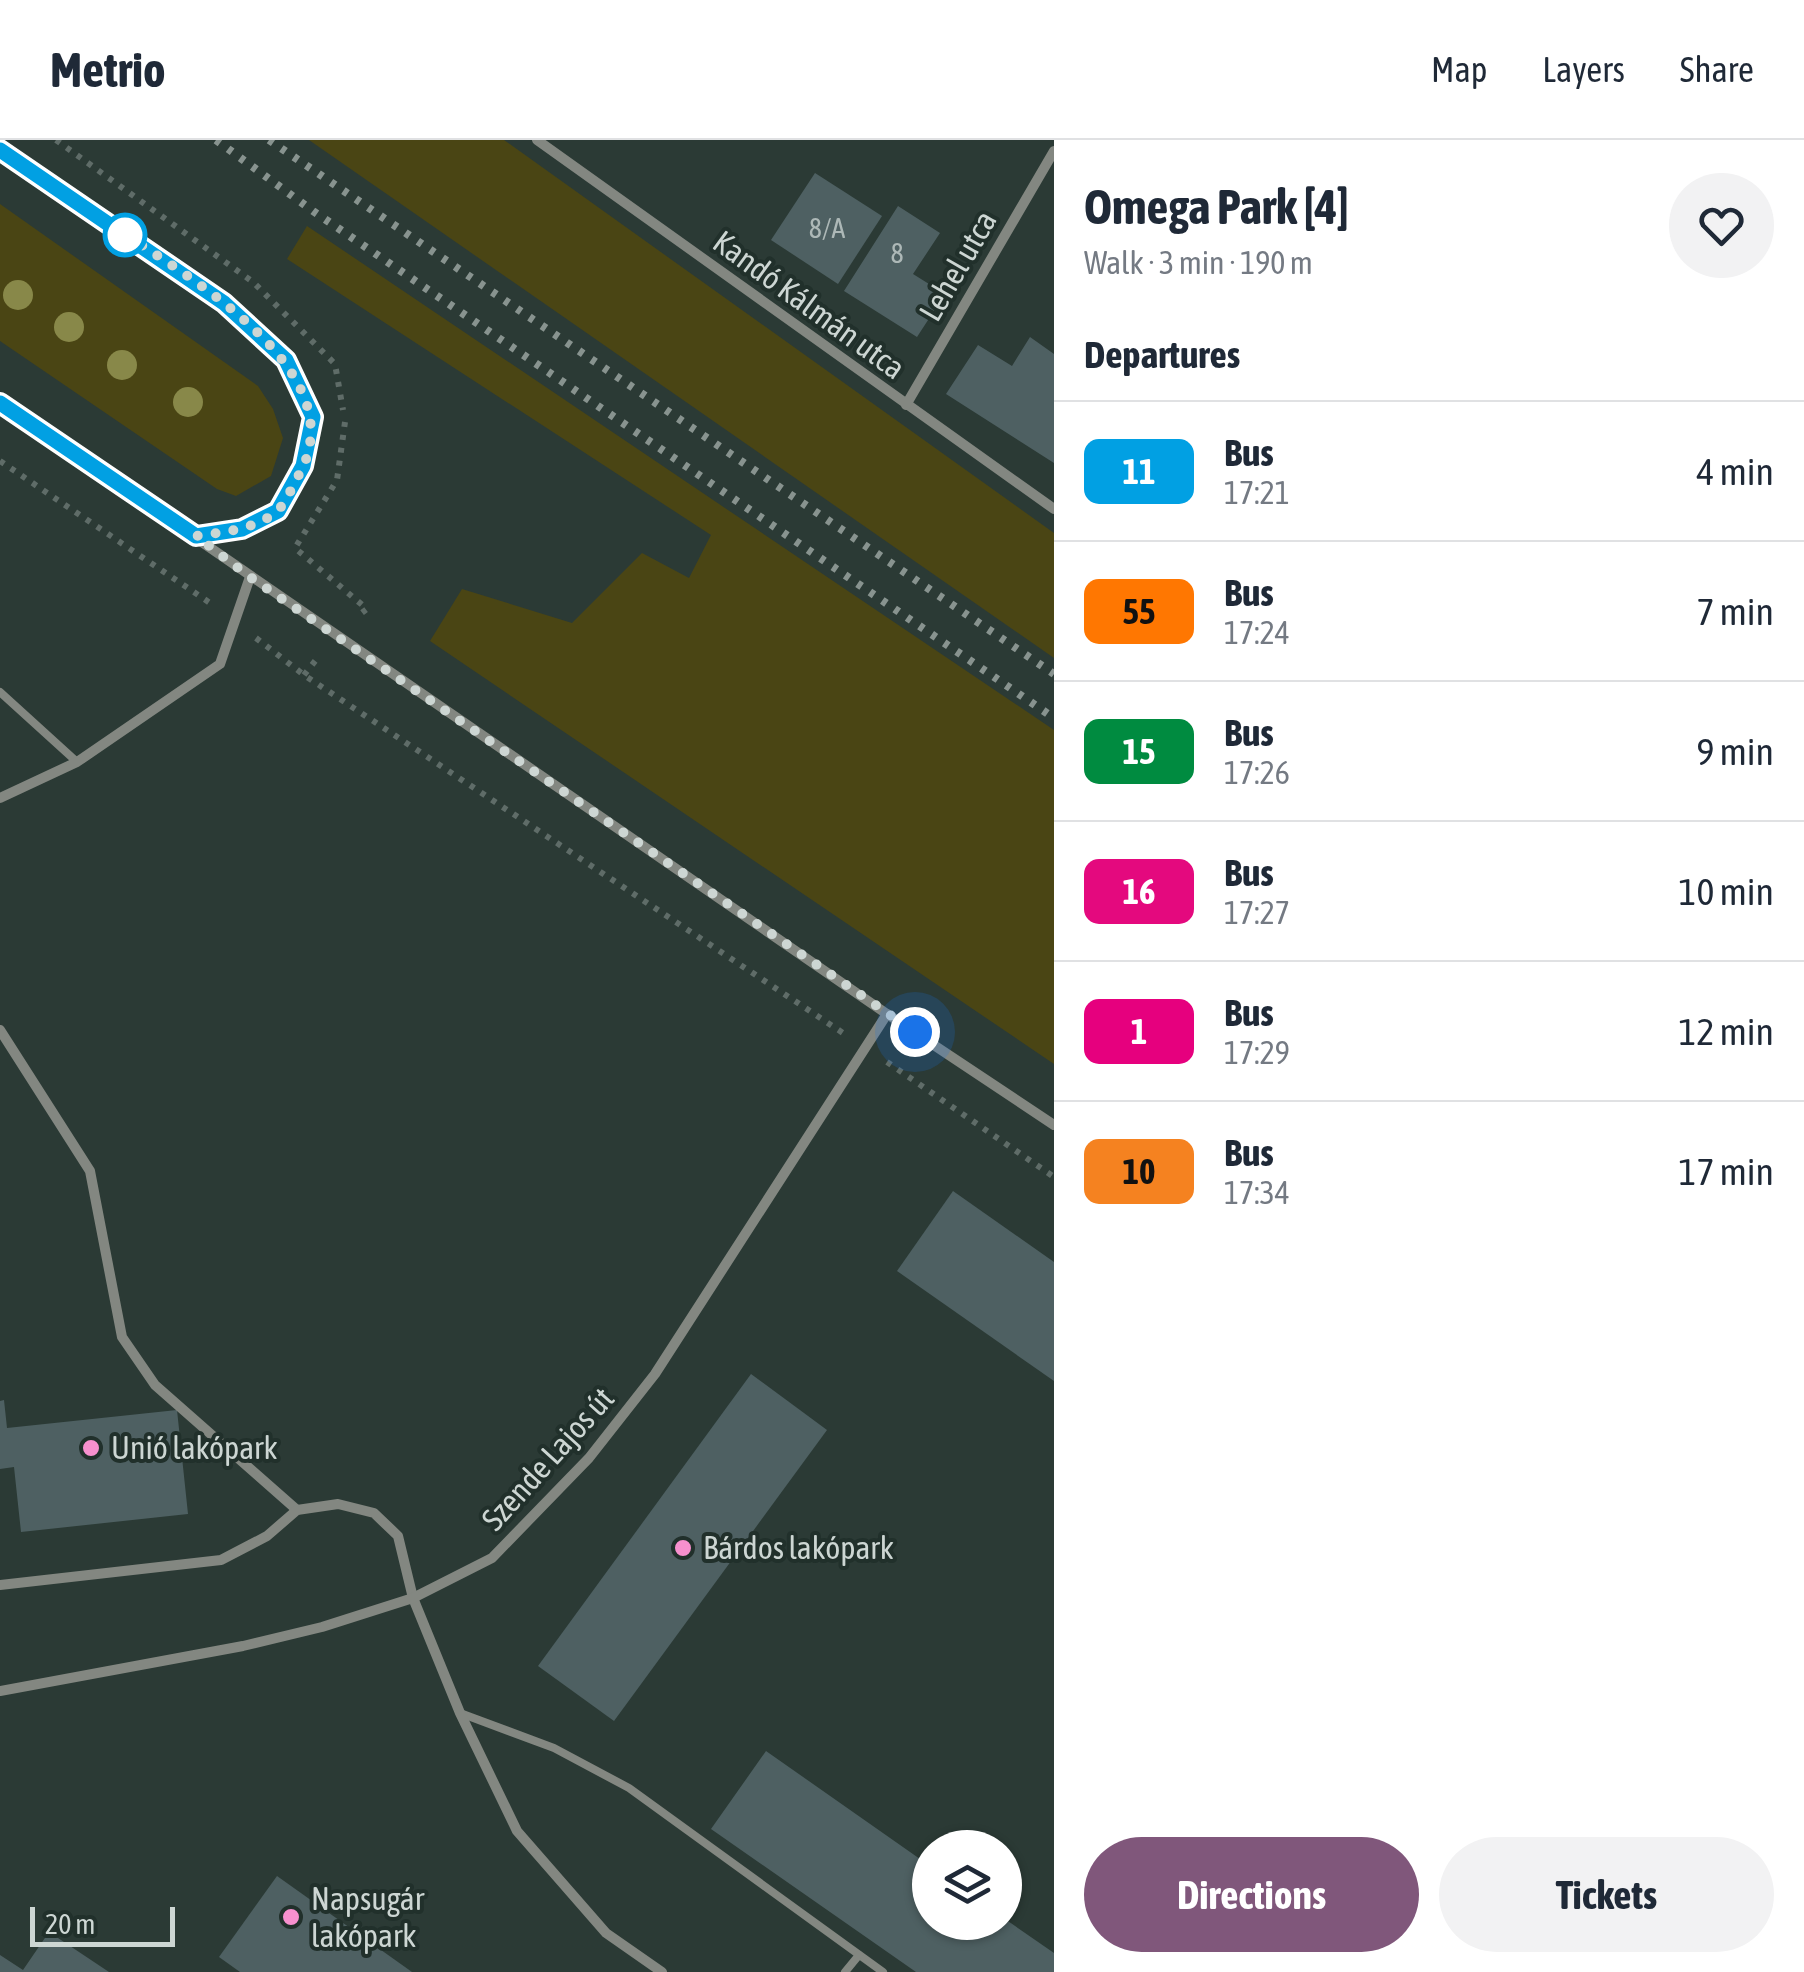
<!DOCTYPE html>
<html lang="en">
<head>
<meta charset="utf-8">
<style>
	:root { --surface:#fff; --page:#f2f2f3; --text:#1f2937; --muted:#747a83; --line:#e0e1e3; --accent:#80577b }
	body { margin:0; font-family:"Asap Condensed",sans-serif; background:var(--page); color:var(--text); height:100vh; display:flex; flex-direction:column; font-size:38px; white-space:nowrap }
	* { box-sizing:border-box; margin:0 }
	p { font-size:32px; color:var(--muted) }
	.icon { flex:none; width:55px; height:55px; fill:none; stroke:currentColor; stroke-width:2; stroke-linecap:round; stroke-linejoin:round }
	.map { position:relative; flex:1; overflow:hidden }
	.side { display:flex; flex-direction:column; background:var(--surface); width:750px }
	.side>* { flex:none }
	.badge { padding:0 20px; border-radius:15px; font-size:35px; line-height:65px }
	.controls { position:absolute; left:912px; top:1690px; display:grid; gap:20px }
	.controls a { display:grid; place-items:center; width:110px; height:110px; border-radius:50%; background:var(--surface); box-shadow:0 2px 8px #0004; font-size:50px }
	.scale { position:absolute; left:30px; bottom:25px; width:145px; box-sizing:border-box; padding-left:10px; border:5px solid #cdd6d3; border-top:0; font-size:28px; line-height:35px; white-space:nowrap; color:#cdd6d3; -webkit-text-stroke:8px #21302b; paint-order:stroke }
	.you { position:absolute; width:50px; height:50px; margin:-25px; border:8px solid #fff; border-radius:50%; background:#1a73e8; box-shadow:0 0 0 15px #1a73e833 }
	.map>.badge { position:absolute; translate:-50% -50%; box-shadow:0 0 0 5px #fff }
	h2 { padding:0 30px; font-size:38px; line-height:90px }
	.round { display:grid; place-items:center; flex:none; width:105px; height:105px; border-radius:52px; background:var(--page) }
	.summary { display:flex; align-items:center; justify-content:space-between; height:170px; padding:0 30px }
	h1 { font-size:48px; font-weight:700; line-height:75px }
	.cta { display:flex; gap:20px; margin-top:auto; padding:20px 30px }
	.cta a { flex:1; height:115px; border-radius:60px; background:var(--accent); color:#fff; font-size:40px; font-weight:700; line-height:115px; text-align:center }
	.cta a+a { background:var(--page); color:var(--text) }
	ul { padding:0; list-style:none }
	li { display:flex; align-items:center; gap:30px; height:140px; padding:0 30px; border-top:2px solid var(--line) }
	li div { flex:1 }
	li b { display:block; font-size:38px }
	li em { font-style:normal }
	li .badge { min-width:110px; font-weight:700; text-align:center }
	header { display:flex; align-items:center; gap:60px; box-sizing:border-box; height:140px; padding:0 50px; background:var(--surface); border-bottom:2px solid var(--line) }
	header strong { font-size:48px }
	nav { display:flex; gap:55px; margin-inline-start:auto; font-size:35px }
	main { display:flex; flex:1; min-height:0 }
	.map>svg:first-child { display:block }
	.green { fill:#4a4514 }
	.building { fill:#4e6062 }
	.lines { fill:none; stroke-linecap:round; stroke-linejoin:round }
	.path { stroke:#5f6c68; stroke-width:6; stroke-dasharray:5 8; stroke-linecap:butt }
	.service { stroke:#838781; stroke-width:8 }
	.minor { stroke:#838781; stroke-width:10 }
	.rail { stroke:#88938f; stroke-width:8; stroke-dasharray:5 10; stroke-linecap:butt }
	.tree { fill:#888849 }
	.line-casing { stroke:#fff; stroke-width:22 }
	.line { stroke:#01a0e3; stroke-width:15 }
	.walk { stroke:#cdd6d3; stroke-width:10; stroke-dasharray:0 18 }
	.stop-dot { fill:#fff; stroke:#01a0e3; stroke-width:5 }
	.poi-dot { fill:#f790ce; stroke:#21302b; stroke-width:4 }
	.labels { text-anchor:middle; stroke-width:8; stroke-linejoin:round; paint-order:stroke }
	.number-label { font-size:28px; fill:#adb8b7 }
	.street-label { font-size:32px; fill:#cdd6d3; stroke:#21302b }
	.poi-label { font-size:32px; fill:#cdd6d3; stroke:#21302b; text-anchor:start }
</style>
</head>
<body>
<header>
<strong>Metrio</strong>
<nav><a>Map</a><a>Layers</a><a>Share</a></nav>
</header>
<main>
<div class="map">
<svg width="1054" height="1832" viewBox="0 0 1054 1832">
	<rect width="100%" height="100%" fill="#2b3a35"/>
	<!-- green -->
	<g class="green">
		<path d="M 309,0 L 504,0 L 1054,393 L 1054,518 Z"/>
		<path d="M 0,64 L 258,246 L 273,269 L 283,298 L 271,336 L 236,356 L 217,349 L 0,201 Z"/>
		<path d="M 307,86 L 1054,590 L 1054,924 L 430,501 L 462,449 L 572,483 L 642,413 L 689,438 L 711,395 L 287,119 Z"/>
	</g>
	<!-- building -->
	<g class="building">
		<path d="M 815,33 L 882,76 L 838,144 L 771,100 Z"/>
		<path d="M 898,66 L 940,93 L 913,134 L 945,154 L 917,197 L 844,151 Z"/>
		<path d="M 1030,197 L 1054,214 L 1054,323 L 946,254 L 978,205 L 1012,226 Z"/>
		<path d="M 953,1051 L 1054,1122 L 1054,1241 L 897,1131 Z"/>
		<path d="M 751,1234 L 827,1290 L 614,1581 L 538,1526 Z"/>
		<path d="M 4,1260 L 7,1288 L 177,1270 L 188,1374 L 21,1392 L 14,1327 L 0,1329 L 0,1261 Z"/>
		<path d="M 766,1611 L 930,1726 L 930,1782 L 1005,1782 L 1005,1779 L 1054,1813 L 1054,1832 L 916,1832 L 711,1689 Z"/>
		<path d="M 277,1736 L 412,1832 L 240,1832 L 219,1817 Z"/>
		<path d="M 49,1792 L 109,1832 L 0,1832 L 0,1815 L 23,1830 Z"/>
	</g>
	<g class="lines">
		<!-- path -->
		<g class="path">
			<path d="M 56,0 L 253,142 L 335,224 L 343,270"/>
			<path d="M 345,282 L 337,340 L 295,408 L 367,469 L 359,475"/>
			<path d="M 0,321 L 210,463"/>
			<path d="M 256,498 L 304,535 L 843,893"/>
			<path d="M 304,535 L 319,516"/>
			<path d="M 887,922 L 1054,1037"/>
		</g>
		<!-- service -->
		<g class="service">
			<path d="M 0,10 L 224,163 L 285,220 L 313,277 L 303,326 L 278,371 L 241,389 L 196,397"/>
			<path d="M 0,552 L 77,622"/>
			<path d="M 460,1573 L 554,1608 L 629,1648 L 883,1832"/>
			<path d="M 845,1832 L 859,1815"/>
		</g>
		<!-- minor -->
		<g class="minor">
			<path d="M 537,0 L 1054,369"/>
			<path d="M 0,263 L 887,874 L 1054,985"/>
			<path d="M 906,265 L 1054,11"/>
			<path d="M 0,658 L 77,622 L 220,524 L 250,437"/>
			<path d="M 0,890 L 90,1031 L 122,1197 L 155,1245 L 297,1370"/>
			<path d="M 0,1445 L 221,1420 L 267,1396 L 297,1370 L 338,1364 L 374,1373 L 398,1396 L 413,1458 L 460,1573 L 517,1691 L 606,1793 L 662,1832"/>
			<path d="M 0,1551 L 243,1506 L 322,1487 L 413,1458 L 492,1418 L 589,1318 L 655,1234 L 887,874"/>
		</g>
		<!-- rail -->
		<g class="rail">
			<path d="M 216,0 L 313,71 L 1054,578"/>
			<path d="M 269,0 L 1054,534"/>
		</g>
	</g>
	<!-- trees -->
	<g class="tree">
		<circle cx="18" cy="155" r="15"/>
		<circle cx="69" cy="187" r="15"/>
		<circle cx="122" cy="225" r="15"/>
		<circle cx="188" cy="262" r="15"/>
	</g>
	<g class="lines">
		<!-- line casing -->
		<g class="line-casing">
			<path id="line" d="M 0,10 L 224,163 L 286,220 L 313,277 L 303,326 L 278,371 L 242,389 L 196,396 L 0,263"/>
		</g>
		<!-- line -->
		<use href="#line" class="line"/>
		<!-- walk -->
		<path class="walk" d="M 125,95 L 119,90 C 187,137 355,230 300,333 C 293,344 286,364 276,372 C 254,390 222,392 196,396 L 250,437 L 915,892"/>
	</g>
	<!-- markers -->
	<circle class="stop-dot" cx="125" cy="95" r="20"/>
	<g class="poi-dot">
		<circle cx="91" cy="1308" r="10"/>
		<circle cx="683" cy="1408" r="10"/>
		<circle cx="291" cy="1777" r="10"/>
	</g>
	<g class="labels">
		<!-- number labels -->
		<g class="number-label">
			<text x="827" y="98">8/A</text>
			<text x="897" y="123">8</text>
		</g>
		<!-- street labels -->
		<g class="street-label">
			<text transform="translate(958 126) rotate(-60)" y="11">Lehel utca</text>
			<text transform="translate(809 165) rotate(36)" y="11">Kandó Kálmán utca</text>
			<text transform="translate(548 1319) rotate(-48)" y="11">Szende Lajos út</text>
		</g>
		<!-- poi labels -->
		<g class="poi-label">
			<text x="111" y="1319">Unió lakópark</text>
			<text x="703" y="1419">Bárdos lakópark</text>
			<text x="311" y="1770">Napsugár<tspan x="311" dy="37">lakópark</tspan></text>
		</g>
	</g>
</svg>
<div class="controls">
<a><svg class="icon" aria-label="layers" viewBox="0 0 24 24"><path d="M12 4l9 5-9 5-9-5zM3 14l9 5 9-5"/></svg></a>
</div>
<div class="scale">20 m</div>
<div class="you" style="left:915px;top:892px"></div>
</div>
<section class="side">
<div class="summary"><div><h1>Omega Park [4]</h1><p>Walk · 3 min · 190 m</p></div><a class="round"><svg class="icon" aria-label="heart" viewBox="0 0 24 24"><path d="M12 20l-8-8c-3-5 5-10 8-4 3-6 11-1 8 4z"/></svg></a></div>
<h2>Departures</h2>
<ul>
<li><span class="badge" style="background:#01a0e3;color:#fff">11</span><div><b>Bus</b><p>17:21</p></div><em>4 min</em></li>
<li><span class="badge" style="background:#ff7701;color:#111">55</span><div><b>Bus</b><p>17:24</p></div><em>7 min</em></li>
<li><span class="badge" style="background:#008b40;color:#fff">15</span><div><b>Bus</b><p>17:26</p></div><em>9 min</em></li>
<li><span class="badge" style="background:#e4097e;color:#fff">16</span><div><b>Bus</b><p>17:27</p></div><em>10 min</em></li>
<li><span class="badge" style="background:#e6007e;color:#fff">1</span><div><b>Bus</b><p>17:29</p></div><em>12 min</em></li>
<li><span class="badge" style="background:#f58220;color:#111">10</span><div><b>Bus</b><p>17:34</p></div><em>17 min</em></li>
</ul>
<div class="cta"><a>Directions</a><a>Tickets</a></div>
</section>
</main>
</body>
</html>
